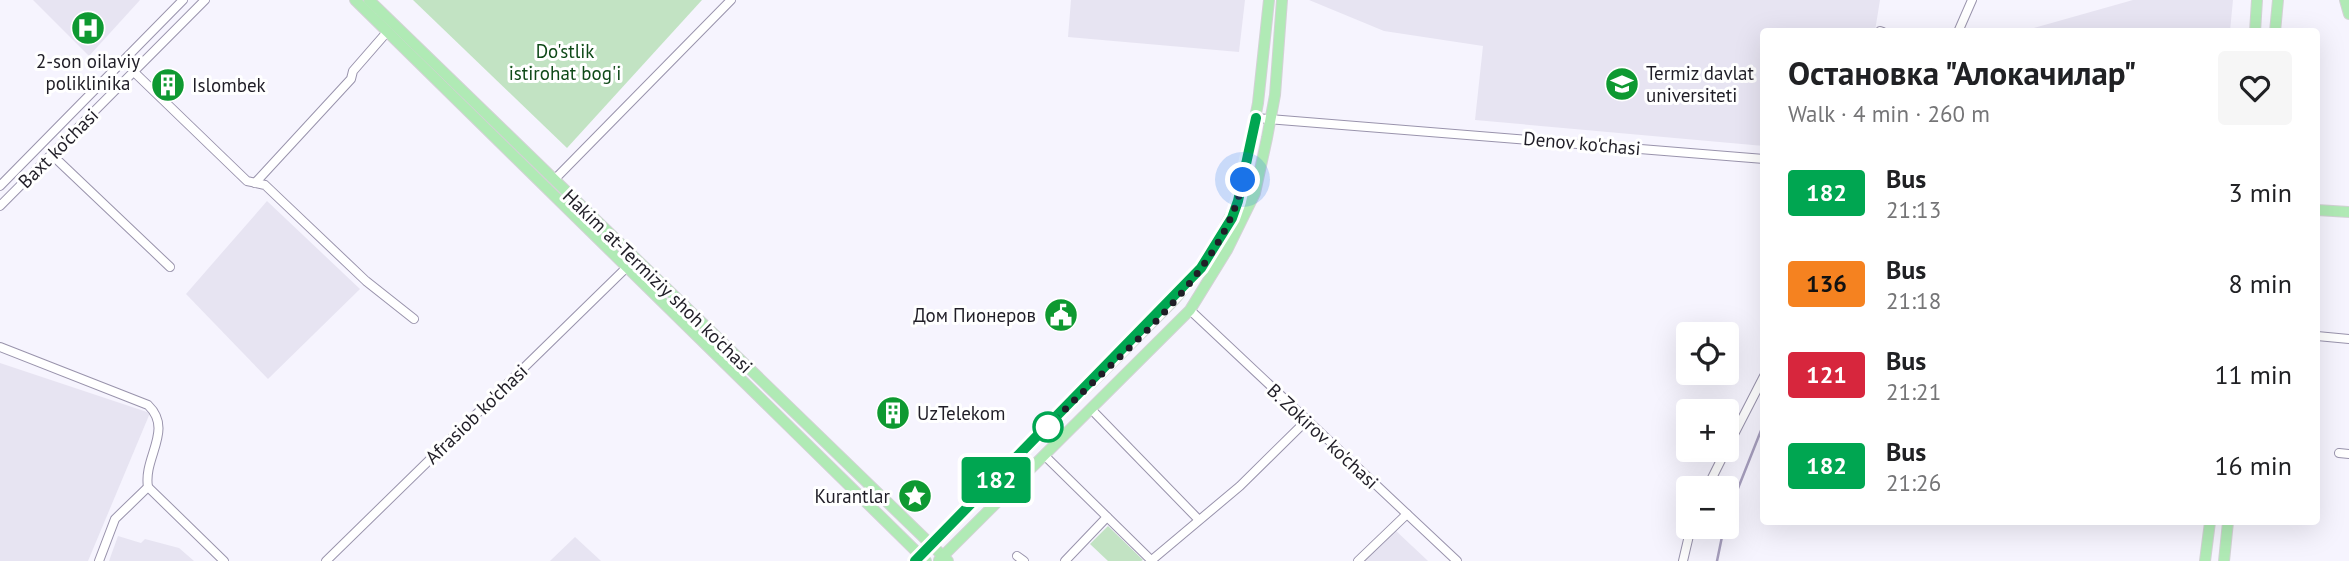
<!DOCTYPE html>
<html lang="en">
<head>
<meta charset="utf-8">
<style>
	:root { --surface:#fff; --page:#f6f6f6; --text:#202124; --muted:#757577 }
	body { margin:0; font-family:"PT Sans",sans-serif; background:var(--page); color:var(--text); height:100vh; display:flex; flex-direction:column; font-size:26px; white-space:nowrap }
	* { box-sizing:border-box; margin:0 }
	p { font-size:23px; color:var(--muted) }
	.icon { flex:none; width:38px; height:38px; fill:none; stroke:currentColor; stroke-width:2; stroke-linecap:round; stroke-linejoin:round }
	.map { position:relative; flex:1; overflow:hidden }
	.sheet { position:absolute; left:1760px; top:28px; width:560px; height:497px; display:flex; flex-direction:column; background:var(--surface); border-radius:7px; box-shadow:0 7px 28px #0002 }
	.sheet>* { flex:none }
	.badge { padding:0 14px; border-radius:5px; font-size:24px; line-height:46px }
	.fabs { position:absolute; left:1676px; top:322px; display:grid; gap:14px }
	.fabs a { display:grid; place-items:center; width:63px; height:63px; border-radius:7px; background:var(--surface); box-shadow:0 7px 28px #0002; font-size:35px }
	.you { position:absolute; width:35px; height:35px; margin:-18px; border:5px solid #fff; border-radius:50%; background:#1a73e8; box-shadow:0 0 0 10px #1a73e833 }
	.map>.badge { position:absolute; translate:-50% -50%; box-shadow:0 0 0 4px #fff }
	.round { display:grid; place-items:center; flex:none; width:74px; height:74px; border-radius:7px; background:var(--page) }
	.summary { display:flex; align-items:center; justify-content:space-between; height:119px; padding:0 28px }
	h1 { font-size:33px; font-weight:700; line-height:52px }
	ul { padding:0; list-style:none }
	li { display:flex; align-items:center; gap:21px; height:91px; padding:0 28px }
	li div { flex:1 }
	li b { display:block; font-size:26px }
	li em { font-style:normal }
	li .badge { min-width:77px; font-weight:700; text-align:center }
	.map>svg:first-child { display:block }
	.built { fill:#e7e4f2 }
	.green { fill:#c2e3c3 }
	.lines { fill:none; stroke-linecap:round; stroke-linejoin:round }
	.stream { stroke:#a79fbe; stroke-width:2.5 }
	.minor-casing { stroke:#9993ac; stroke-width:10 }
	.major-casing { stroke:#d2d2d4; stroke-width:12 }
	.minor { stroke:#fff; stroke-width:8 }
	.major { stroke:#b0eab5; stroke-width:10 }
	.line-casing { stroke:#fff; stroke-width:16 }
	.line { stroke:#00a651; stroke-width:10 }
	.walk { stroke:#201e27; stroke-width:7; stroke-dasharray:0 12.6 }
	.stop-dot { fill:#fff; stroke:#00a651; stroke-width:3.5 }
	.labels { text-anchor:middle; stroke-width:6; stroke-linejoin:round; paint-order:stroke }
	.park-label { font-size:19px; fill:#0f4918; stroke:#fff }
	.poi-label { font-size:19px; fill:#201e27; stroke:#fff; text-anchor:start }
	.street-label { font-size:19px; fill:#201e27; stroke:#fff }
</style>
</head>
<body>
<div class="map">
<svg width="2349" height="561" viewBox="0 0 2349 561">
	<rect width="100%" height="100%" fill="#f6f4fe"/>
	<!-- built -->
	<g class="built">
		<path d="M 33,0 L 140,0 L 89,56 Z"/>
		<path d="M 1071,0 L 1245,0 L 1239,52 L 1068,37 Z"/>
		<path d="M 1309,0 L 1880,0 L 1875,31 L 1764,32 L 1764,146 L 1475,120 L 1483,46 L 1384,31 Z"/>
		<path d="M 2133,0 L 2233,0 L 2230,31 L 2023,31 Z"/>
		<path d="M 267,201 L 360,289 L 268,379 L 186,294 Z"/>
		<path d="M 0,363 L 150,413 L 88,561 L 0,561 Z"/>
		<path d="M 1395,530 L 1428,561 L 1365,561 Z"/>
		<path d="M 118,536 L 141,543 L 145,539 L 179,548 L 194,561 L 109,561 Z"/>
		<path d="M 575,537 L 601,561 L 550,561 Z"/>
	</g>
	<!-- green -->
	<g class="green">
		<path d="M 413,0 L 702,0 L 567,148 Z"/>
		<path d="M 1108,526 L 1143,560 L 1141,561 L 1108,561 L 1090,544 Z"/>
	</g>
	<g class="lines">
		<!-- stream -->
		<g class="stream">
			<path d="M 1727,516 L 1764,423"/>
			<path d="M 1717,561 L 1724,527"/>
		</g>
		<!-- minor casing -->
		<g class="minor-casing">
			<g id="minor">
				<path d="M 1880,31 L 1883,32"/>
				<path d="M 1958,32 L 1972,0"/>
				<path d="M 134,72 L 247,181 L 265,185 L 366,281 L 414,319"/>
				<path d="M 1256,118 L 1764,159"/>
				<path d="M 51,154 L 170,267"/>
				<path d="M 554,180 L 731,0"/>
				<path d="M 255,183 L 351,79 L 353,71 L 387,32"/>
				<path d="M 0,186 L 183,0"/>
				<path d="M 0,206 L 205,0"/>
				<path d="M 1190,310 L 1457,561"/>
				<path d="M 2317,336 L 2349,339"/>
				<path d="M 0,347 L 148,405 C 174,430 143,457 148,487 L 224,561"/>
				<path d="M 1091,409 L 1198,519"/>
				<path d="M 1727,448 L 1764,376"/>
				<path d="M 2339,453 L 2349,454"/>
				<path d="M 1045,456 L 1152,561"/>
				<path d="M 1707,488 L 1726,450"/>
				<path d="M 1017,556 L 1024,561"/>
				<path d="M 1153,559 L 1240,486 L 1307,420"/>
				<path d="M 99,561 L 115,519 L 148,487"/>
				<path d="M 326,561 L 626,268"/>
				<path d="M 1065,561 L 1107,517"/>
				<path d="M 1358,561 L 1407,514"/>
				<path d="M 1683,561 L 1691,527"/>
			</g>
		</g>
		<!-- major casing -->
		<g class="major-casing">
			<g id="major">
				<path d="M 355,0 L 926,561"/>
				<path d="M 369,0 L 948,561"/>
				<path d="M 2345,0 L 2349,14"/>
				<path d="M 2255,32 L 2257,0"/>
				<path d="M 2275,32 L 2278,0"/>
				<path d="M 2317,210 L 2349,212"/>
				<path d="M 927,549 L 1175,299 L 1201,268 L 1239,201 L 1258,103 L 1269,0"/>
				<path d="M 939,560 L 1190,310 L 1227,250 L 1255,193 L 1267,138 L 1275,95 L 1282,0"/>
				<path d="M 2205,561 L 2210,522"/>
				<path d="M 2224,561 L 2228,522"/>
			</g>
		</g>
		<!-- minor -->
		<use href="#minor" class="minor"/>
		<!-- major -->
		<use href="#major" class="major"/>
	</g>
	<g class="lines">
		<!-- line casing -->
		<g class="line-casing">
			<path id="line" d="M 915,561 L 1201,268 L 1232,218 L 1238,201 L 1256,118"/>
		</g>
		<!-- line -->
		<use href="#line" class="line"/>
		<!-- walk -->
		<path class="walk" d="M 1048,427 C 1115,355 1222,280 1243,180"/>
	</g>
	<!-- icons -->
	<defs>
		<g id="hospital-disc" transform="scale(1.75)"><circle r="9.5" fill="#0e9931" stroke="#fff"/><path d="M-5-5h3v3.5h4V-5h3V5h-3V1.5h-4V5h-3Z" fill="#fff"/></g>
		<g id="university-disc" transform="scale(1.75)"><circle r="9.5" fill="#0e9931" stroke="#fff"/><path d="M0-5L7-2L0 1L-7-2ZM-4 1L0 2.5L4 1V4Q0 6-4 4Z" fill="#fff"/></g>
		<g id="building-disc" transform="scale(1.75)"><circle r="9.5" fill="#0e9931" stroke="#fff"/><path d="M-4-6H4V6H1V3H-1V6H-4ZM-2.5-4.3h1.7v1.8h-1.7ZM.8-4.3h1.7v1.8H.8ZM-2.5-1h1.7V.8h-1.7ZM.8-1h1.7V.8H.8Z" fill="#fff"/></g>
		<g id="civic-disc" transform="scale(1.75)"><circle r="9.5" fill="#0e9931" stroke="#fff"/><path d="M-.6-6.5H3V-4.5H.6V-3L4-1V1h2V6H-6V1h2V-1L-.6-3ZM-1.2 2.5V6h2.4V2.5Z" fill="#fff"/></g>
		<g id="sight-disc" transform="scale(1.75)"><circle r="9.5" fill="#0e9931" stroke="#fff"/><path d="M0-6L1.8-2.2L6-1.7L2.9 1.2L3.7 5.4L0 3.3L-3.7 5.4L-2.9 1.2L-6-1.7L-1.8-2.2Z" fill="#fff"/></g>
	</defs>
	<g fill-rule="evenodd">
		<use href="#hospital-disc" x="88" y="28"/>
		<use href="#university-disc" x="1622" y="84"/>
		<use href="#building-disc" x="168" y="85"/>
		<use href="#civic-disc" x="1061" y="315"/>
		<use href="#building-disc" x="893" y="413"/>
		<use href="#sight-disc" x="915" y="496"/>
	</g>
	<!-- markers -->
	<circle class="stop-dot" cx="1048" cy="427" r="14"/>
	<g class="labels">
		<!-- park labels -->
		<g class="park-label">
			<text x="565" y="58">Do'stlik<tspan x="565" dy="22">istirohat bog'i</tspan></text>
		</g>
		<!-- poi labels -->
		<g class="poi-label">
			<text x="88" y="68" text-anchor="middle">2-son oilaviy<tspan x="88" dy="22">poliklinika</tspan></text>
			<text x="1646" y="80">Termiz davlat<tspan x="1646" dy="22">universiteti</tspan></text>
			<text x="192" y="92">Islombek</text>
			<text x="1036" y="322" text-anchor="end">Дом Пионеров</text>
			<text x="917" y="420">UzTelekom</text>
			<text x="890" y="503" text-anchor="end">Kurantlar</text>
		</g>
		<!-- street labels -->
		<g class="street-label">
			<text transform="translate(1582 143) rotate(5)" y="7">Denov ko'chasi</text>
			<text transform="translate(58 148) rotate(-45)" y="7">Baxt ko'chasi</text>
			<text transform="translate(658 281) rotate(44)" y="7">Hakim at-Termiziy shoh ko'chasi</text>
			<text transform="translate(476 414) rotate(-44)" y="7">Afrasiob ko'chasi</text>
			<text transform="translate(1323 436) rotate(43)" y="7">B. Zokirov ko'chasi</text>
		</g>
	</g>
</svg>
<div class="fabs">
<a><svg class="icon" aria-label="locate" viewBox="0 0 24 24"><circle cx="12" cy="12" r="6"/><path d="M12 2v4M12 18v4M2 12h4M18 12h4"/></svg></a>
<a>+</a>
<a>−</a>
</div>
<div class="you" style="left:1243px;top:180px"></div>
<b class="badge" style="left:996px;top:480px;background:#00a651;color:#fff">182</b>
<section class="sheet">
<div class="summary"><div><h1>Остановка &quot;Алокачилар&quot;</h1><p>Walk · 4 min · 260 m</p></div><a class="round"><svg class="icon" aria-label="heart" viewBox="0 0 24 24"><path d="M12 20l-8-8c-3-5 5-10 8-4 3-6 11-1 8 4z"/></svg></a></div>
<ul>
<li><span class="badge" style="background:#00a651;color:#fff">182</span><div><b>Bus</b><p>21:13</p></div><em>3 min</em></li>
<li><span class="badge" style="background:#f58220;color:#111">136</span><div><b>Bus</b><p>21:18</p></div><em>8 min</em></li>
<li><span class="badge" style="background:#d7263d;color:#fff">121</span><div><b>Bus</b><p>21:21</p></div><em>11 min</em></li>
<li><span class="badge" style="background:#00a651;color:#fff">182</span><div><b>Bus</b><p>21:26</p></div><em>16 min</em></li>
</ul>
</section>
</div>
</body>
</html>
